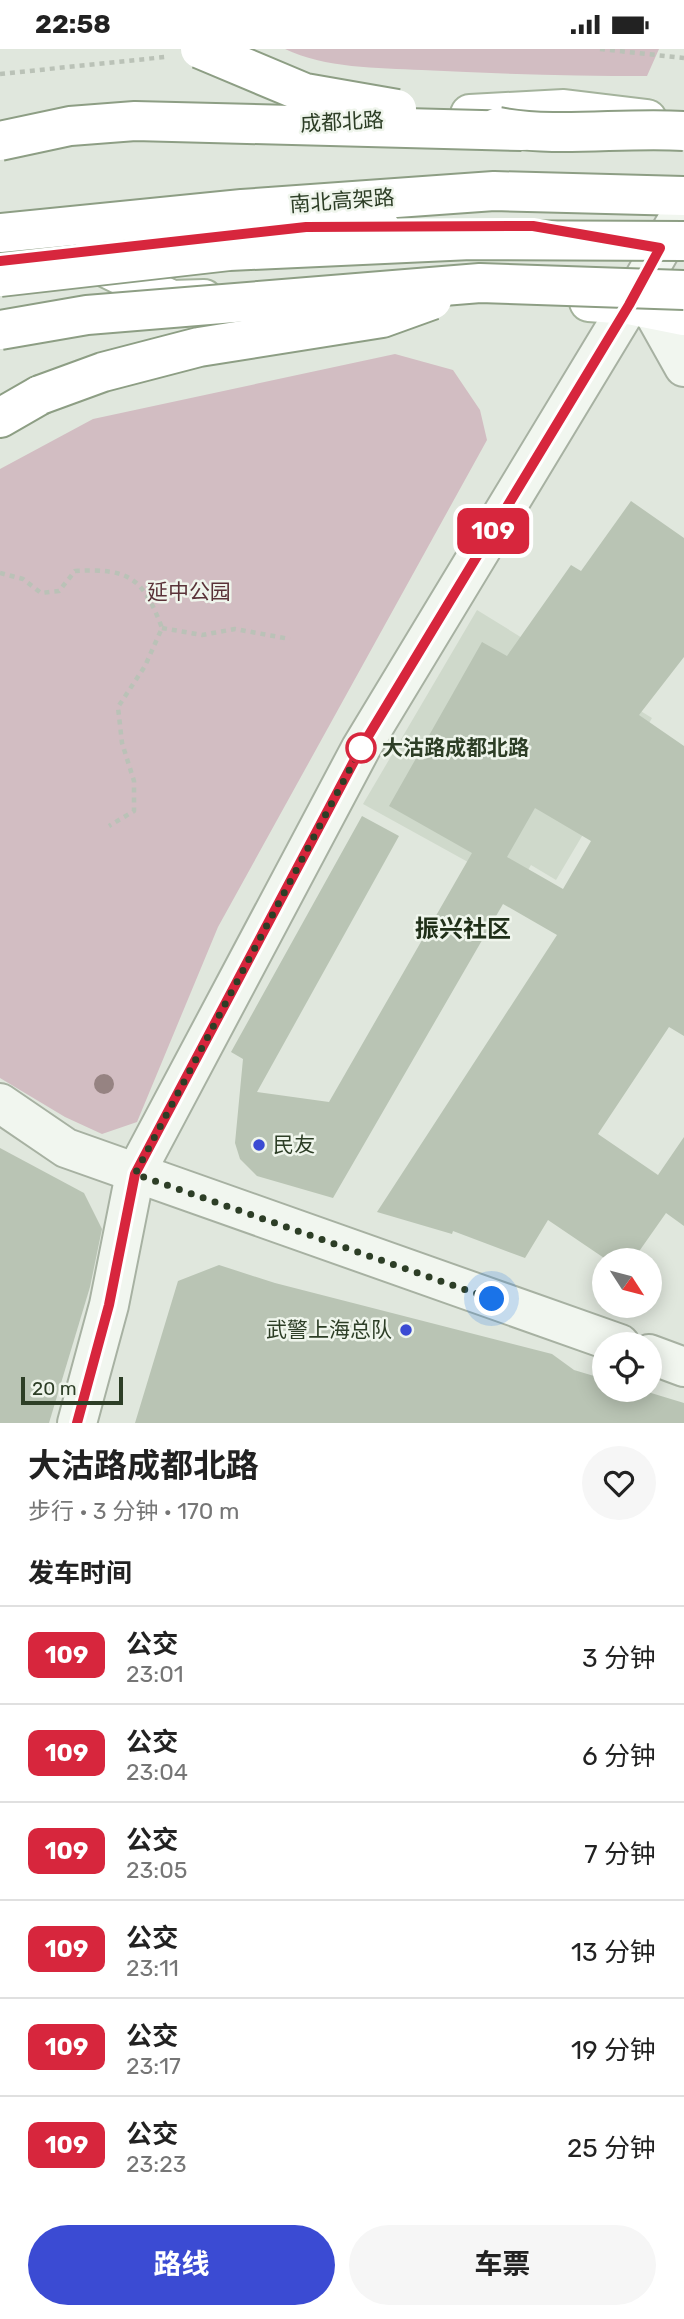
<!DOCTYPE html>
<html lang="zh">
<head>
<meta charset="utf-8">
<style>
	:root { --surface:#fff; --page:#f6f6f6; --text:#222; --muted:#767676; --line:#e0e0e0; --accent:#3b4bd3 }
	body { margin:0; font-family:Rubik,"Noto Sans SC",sans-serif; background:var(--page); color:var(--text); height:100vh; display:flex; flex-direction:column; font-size:26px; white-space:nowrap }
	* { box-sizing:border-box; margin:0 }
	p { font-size:23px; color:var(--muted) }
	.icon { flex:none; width:38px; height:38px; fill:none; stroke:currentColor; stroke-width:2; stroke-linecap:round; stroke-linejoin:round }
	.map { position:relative; height:1374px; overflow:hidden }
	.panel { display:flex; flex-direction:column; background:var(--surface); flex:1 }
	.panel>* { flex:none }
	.badge { padding:0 14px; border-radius:10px; font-size:24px; line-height:46px }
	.needle { width:46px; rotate:126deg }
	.controls { position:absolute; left:592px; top:1199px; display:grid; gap:14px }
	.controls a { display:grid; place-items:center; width:70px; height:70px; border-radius:50%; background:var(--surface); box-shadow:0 4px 18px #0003; font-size:35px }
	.scale { position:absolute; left:21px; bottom:18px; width:102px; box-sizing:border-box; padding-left:7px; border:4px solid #2d3e26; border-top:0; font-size:19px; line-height:24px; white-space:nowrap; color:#2d3e26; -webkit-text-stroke:5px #eff5ec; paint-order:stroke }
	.you { position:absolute; width:35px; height:35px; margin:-18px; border:5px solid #fff; border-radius:50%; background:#1a73e8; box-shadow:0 0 0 10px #1a73e833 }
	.map>.badge { position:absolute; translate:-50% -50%; box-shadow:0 0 0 4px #fff }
	h2 { padding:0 28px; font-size:26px; line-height:63px }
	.round { display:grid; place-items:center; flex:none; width:74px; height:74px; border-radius:37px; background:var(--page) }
	.head { display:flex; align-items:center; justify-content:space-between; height:119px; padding:0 28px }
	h1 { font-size:33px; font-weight:700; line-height:52px }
	.button { display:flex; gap:14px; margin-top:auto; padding:14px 28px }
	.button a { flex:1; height:80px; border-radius:42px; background:var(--accent); color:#fff; font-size:28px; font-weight:700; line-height:80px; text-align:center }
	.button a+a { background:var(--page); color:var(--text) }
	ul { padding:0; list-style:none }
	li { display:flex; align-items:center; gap:21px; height:98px; padding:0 28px; border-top:2px solid var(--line) }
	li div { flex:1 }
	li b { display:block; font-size:26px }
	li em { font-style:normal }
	li .badge { min-width:77px; font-weight:700; text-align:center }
	.status { display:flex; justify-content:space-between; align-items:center; height:49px; padding:0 35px; background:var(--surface); direction:ltr }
	.status svg { height:19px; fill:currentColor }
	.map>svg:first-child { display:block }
	.built { fill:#cfd9cb }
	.green { fill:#d2bdc2 }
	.building { fill:#b9c4b4; fill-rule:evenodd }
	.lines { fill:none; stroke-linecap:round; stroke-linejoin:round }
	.minor-casing { stroke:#a7b1a2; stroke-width:42 }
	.major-casing { stroke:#a4b39c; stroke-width:42 }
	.highway-casing { stroke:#8d9e84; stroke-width:42 }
	.path { stroke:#bac2b7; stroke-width:4.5; stroke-dasharray:5 5; stroke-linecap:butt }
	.minor { stroke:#f1f6ef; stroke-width:38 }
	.major { stroke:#fff; stroke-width:38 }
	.highway { stroke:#fff; stroke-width:38 }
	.highway-bridge-casing { stroke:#8d9e84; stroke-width:42; stroke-linecap:butt }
	.highway-bridge { stroke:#fff; stroke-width:38 }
	.tree { fill:#968382 }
	.line-casing { stroke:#fff; stroke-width:16 }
	.line { stroke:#d7263d; stroke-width:10 }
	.walk { stroke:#2d3e26; stroke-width:7; stroke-dasharray:0 12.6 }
	.stop-dot { fill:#fff; stroke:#d7263d; stroke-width:3.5 }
	.poi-dot { fill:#3b4bd3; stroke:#eff5ec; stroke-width:2.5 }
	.labels { text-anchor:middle; stroke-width:5; stroke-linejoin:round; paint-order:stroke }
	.street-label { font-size:21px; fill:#2d3e26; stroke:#eff5ec }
	.park-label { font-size:21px; fill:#5a3238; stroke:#eff5ec }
	.stop-label { font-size:21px; font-weight:bold; fill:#2d3e26; stroke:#eff5ec; text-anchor:start }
	.poi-label { font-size:21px; fill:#2d3e26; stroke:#eff5ec; text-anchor:start }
	.quarter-label { font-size:24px; font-weight:bold; fill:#1f2f18; stroke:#eff5ec }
</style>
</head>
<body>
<div class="status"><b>22:58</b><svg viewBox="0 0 49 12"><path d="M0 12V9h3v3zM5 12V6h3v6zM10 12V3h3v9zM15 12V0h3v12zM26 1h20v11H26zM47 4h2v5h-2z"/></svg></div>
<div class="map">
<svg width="684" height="1374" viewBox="0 0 684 1374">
	<rect width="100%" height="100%" fill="#e0e7dd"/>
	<!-- built -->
	<path class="built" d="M 477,561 L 652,669 L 556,831 L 531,816 L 517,840 L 363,755 Z"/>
	<!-- green -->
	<g class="green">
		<path d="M 285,0 L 659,0 L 647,27 C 572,27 497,25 422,21 C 378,19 324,19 285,0 Z"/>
		<path d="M 395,305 L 453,321 L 480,361 L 487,391 L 218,878 L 137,1073 L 102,1085 L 65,1068 L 0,1029 L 0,420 L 93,370 Z"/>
	</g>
	<!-- building -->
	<g class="building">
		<path d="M 631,452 L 684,489 L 684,608 L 639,666 L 684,697 L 684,987 L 669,978 L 598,1085 L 658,1126 L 684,1088 L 684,1177 L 666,1164 L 633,1211 L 607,1211 L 548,1171 L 525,1209 L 453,1182 L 452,1185 L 377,1163 L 557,886 L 503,855 L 333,1149 L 257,1127 L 240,1110 L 235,1094 L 243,1010 L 231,1003 L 362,767 L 399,787 L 257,1043 L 329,1053 L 472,804 L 389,757 L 482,593 L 507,607 L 571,516 L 581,522 ZM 535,759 L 591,792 L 563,840 L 507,808 Z"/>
		<path d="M 0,1099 L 84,1144 L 102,1180 L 90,1238 L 49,1374 L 0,1374 Z"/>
		<path d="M 219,1216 L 275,1234 L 552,1305 L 574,1321 L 604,1330 L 604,1340 L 638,1340 L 684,1354 L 684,1374 L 135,1374 L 178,1232 Z"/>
	</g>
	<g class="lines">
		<!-- minor casing -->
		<g class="minor-casing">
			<g id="minor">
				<path d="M 652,261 L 684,318"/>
				<path d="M 0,1054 L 66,1099 L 620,1295"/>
				<path d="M 649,1305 L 684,1318"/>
				<path d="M 77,1374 L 109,1256 L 135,1125 L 361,699 L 629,256 L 684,159"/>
			</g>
		</g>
		<!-- major casing -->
		<g class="major-casing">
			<g id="major">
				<path d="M 470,65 L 564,60 L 647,70"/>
				<path d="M 241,185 L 306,178 L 380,178"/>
				<path d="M 88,210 L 172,251 L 204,250"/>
				<path d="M 589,253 L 629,256 L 684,267"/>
			</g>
		</g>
		<!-- highway casing -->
		<g class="highway-casing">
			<g id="highway">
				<path d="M 0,184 L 242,160 L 494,142 L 684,147"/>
				<path d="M 0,369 L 40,346"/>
			</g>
		</g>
		<!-- path -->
		<g class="path">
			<path d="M 600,0 L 684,9"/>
			<path d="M 0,25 L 165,8"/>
			<path d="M 0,524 L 23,530 L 41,544 L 59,542 L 75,522 C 128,519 143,528 162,579 L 145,617 L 118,658 L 122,694 L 134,732 L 134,762 L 109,777"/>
			<path d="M 162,579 L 202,586 L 235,580 L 290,590"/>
		</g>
		<!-- minor -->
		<use href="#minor" class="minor"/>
		<!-- major -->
		<use href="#major" class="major"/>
		<!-- highway -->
		<use href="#highway" class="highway"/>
		<!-- highway-bridge casing -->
		<g class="highway-bridge-casing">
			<g id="highway-bridge">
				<path d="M 200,0 L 305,44 L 397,60"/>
				<path d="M 498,78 C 558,89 623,78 684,82"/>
				<path d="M 0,92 L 70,77 L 135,72 L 522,82"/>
				<path d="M 0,228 L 229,202 L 471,191 L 684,192"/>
				<path d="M 0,281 L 87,266 L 480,234 L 684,241"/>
				<path d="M 40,346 L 103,323 L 199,298 L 382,269 L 432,251"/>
			</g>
		</g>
		<!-- highway-bridge -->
		<use href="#highway-bridge" class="highway-bridge"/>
	</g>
	<!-- trees -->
	<circle class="tree" cx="104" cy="1035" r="10"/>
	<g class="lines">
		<!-- line casing -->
		<g class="line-casing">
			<path id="line" d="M 0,212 L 306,178 L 533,177 L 660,199 L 629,256 L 361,699 L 135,1125 L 109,1256 L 77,1374"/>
		</g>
		<!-- line -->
		<use href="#line" class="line"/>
		<!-- walk -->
		<path class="walk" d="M 361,699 L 135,1125 L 492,1250"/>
	</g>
	<!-- markers -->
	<circle class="stop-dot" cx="361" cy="699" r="14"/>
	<g class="poi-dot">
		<circle cx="259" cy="1096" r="7"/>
		<circle cx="406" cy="1281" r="7"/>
	</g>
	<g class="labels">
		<!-- street labels -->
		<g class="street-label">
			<text transform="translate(342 73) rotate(-3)" y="7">成都北路</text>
			<text transform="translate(342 152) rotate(-4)" y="7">南北高架路</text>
		</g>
		<!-- park labels -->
		<g class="park-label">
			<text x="189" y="550">延中公园</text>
		</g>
		<!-- stop labels -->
		<g class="stop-label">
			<text x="382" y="706">大沽路成都北路</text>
		</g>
		<!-- poi labels -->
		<g class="poi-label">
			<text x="273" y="1103">民友</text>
			<text x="392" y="1288" text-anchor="end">武警上海总队</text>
		</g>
		<!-- quarter labels -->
		<g class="quarter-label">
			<text x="463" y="888">振兴社区</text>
		</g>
	</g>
</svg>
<div class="controls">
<a><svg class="needle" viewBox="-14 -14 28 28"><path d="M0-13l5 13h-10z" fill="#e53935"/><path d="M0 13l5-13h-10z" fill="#767676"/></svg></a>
<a><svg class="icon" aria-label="locate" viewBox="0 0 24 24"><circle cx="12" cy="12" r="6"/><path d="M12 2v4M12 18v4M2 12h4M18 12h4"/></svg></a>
</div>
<div class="scale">20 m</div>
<div class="you" style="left:492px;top:1250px"></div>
<b class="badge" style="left:493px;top:482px;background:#d7263d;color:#fff">109</b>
</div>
<section class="panel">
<div class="head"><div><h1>大沽路成都北路</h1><p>步行 · 3 分钟 · 170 m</p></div><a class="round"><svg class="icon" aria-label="heart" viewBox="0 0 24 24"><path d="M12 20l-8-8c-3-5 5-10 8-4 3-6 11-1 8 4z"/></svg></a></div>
<h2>发车时间</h2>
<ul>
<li><span class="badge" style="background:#d7263d;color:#fff">109</span><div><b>公交</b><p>23:01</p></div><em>3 分钟</em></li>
<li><span class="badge" style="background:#d7263d;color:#fff">109</span><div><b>公交</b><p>23:04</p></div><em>6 分钟</em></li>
<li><span class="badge" style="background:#d7263d;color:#fff">109</span><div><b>公交</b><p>23:05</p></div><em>7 分钟</em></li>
<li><span class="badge" style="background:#d7263d;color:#fff">109</span><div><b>公交</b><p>23:11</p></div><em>13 分钟</em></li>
<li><span class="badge" style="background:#d7263d;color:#fff">109</span><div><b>公交</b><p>23:17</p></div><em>19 分钟</em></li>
<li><span class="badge" style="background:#d7263d;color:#fff">109</span><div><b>公交</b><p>23:23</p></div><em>25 分钟</em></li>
</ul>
<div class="button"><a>路线</a><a>车票</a></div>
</section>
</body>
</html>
